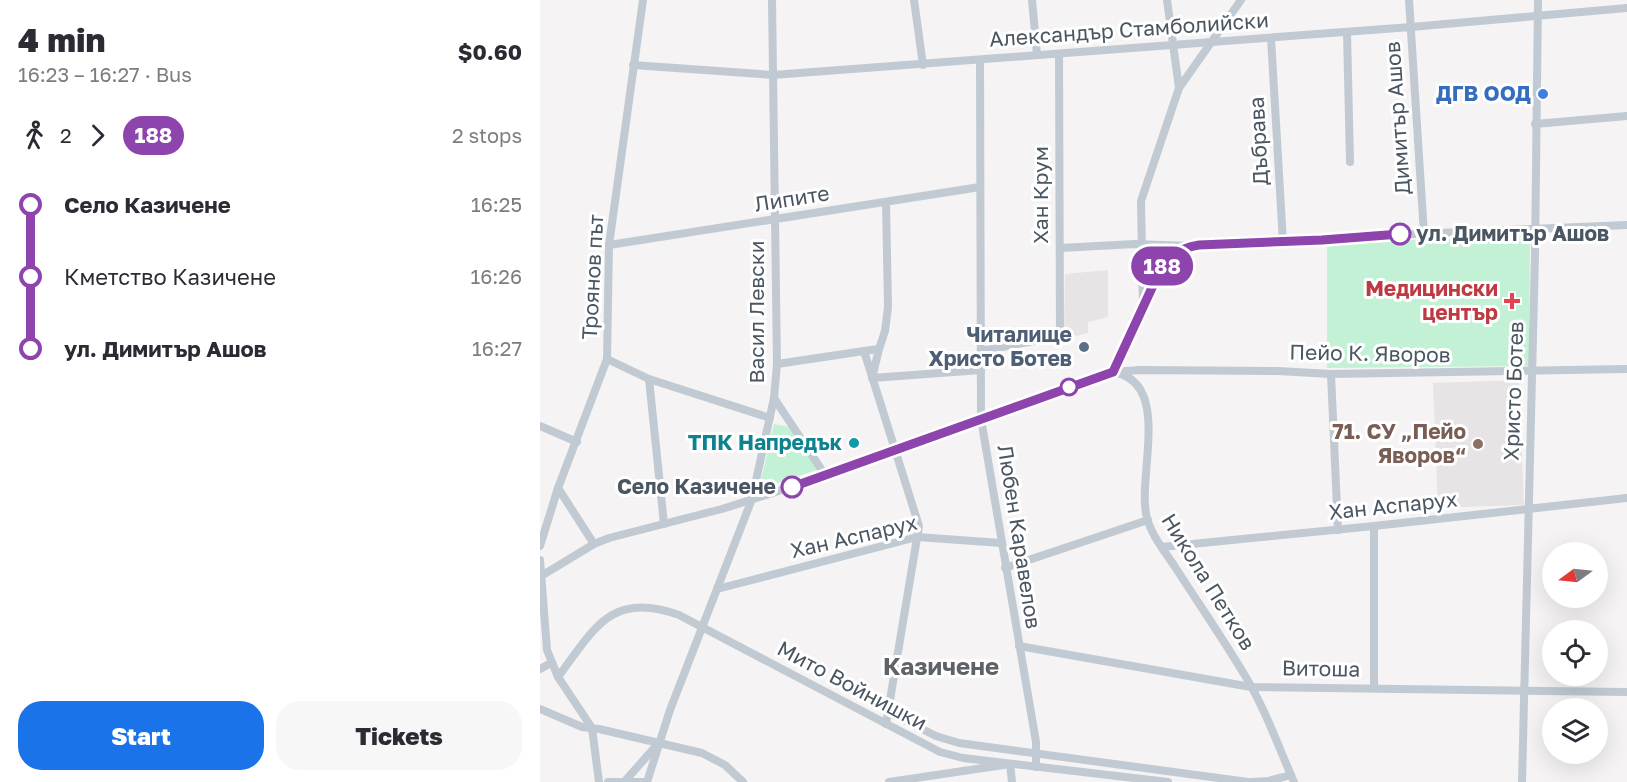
<!DOCTYPE html>
<html lang="en">
<head>
<meta charset="utf-8">
<style>
	:root { --surface:#fff; --page:#f7f7f7; --text:#2b2b33; --muted:#7c7c81; --accent:#1a73e8 }
	body { margin:0; font-family:"Golos Text",sans-serif; background:var(--page); color:var(--text); height:100vh; display:flex; flex-direction:column; font-size:22px; white-space:nowrap }
	* { box-sizing:border-box; margin:0 }
	p { font-size:20px; color:var(--muted) }
	.icon { flex:none; width:33px; height:33px; fill:none; stroke:currentColor; stroke-width:2; stroke-linecap:round; stroke-linejoin:round }
	.map { position:relative; flex:1; overflow:hidden }
	.sheet { display:flex; flex-direction:column; background:var(--surface); width:540px }
	.sheet>* { flex:none }
	.badge { padding:0 12px; border-radius:20px; font-size:21px; line-height:39px }
	.needle { width:39px; rotate:255deg }
	.tools { position:absolute; left:1002px; top:542px; display:grid; gap:12px }
	.tools a { display:grid; place-items:center; width:66px; height:66px; border-radius:50%; background:var(--surface); box-shadow:0 6px 24px #0002; font-size:30px }
	.map>.badge { position:absolute; translate:-50% -50%; box-shadow:0 0 0 3px #fff }
	.legs { display:flex; align-items:center; gap:9px; height:66px; padding:0 18px; font-size:20px }
	.legs p { margin-inline-start:auto }
	.head { display:flex; align-items:center; justify-content:space-between; height:102px; padding:0 18px }
	h1 { font-size:33px; font-weight:800; line-height:45px }
	.action { display:flex; gap:12px; margin-top:auto; padding:12px 18px }
	.action a { flex:1; height:69px; border-radius:24px; background:var(--accent); color:#fff; font-size:24px; font-weight:800; line-height:69px; text-align:center }
	.action a+a { background:var(--page); color:var(--text) }
	ul { padding:0 18px; list-style:none }
	li { display:flex; align-items:center; gap:21px; height:72px; font-size:22px }
	li i { display:grid; place-items:center; width:9px; height:100%; margin:0 8px; background:currentColor }
	li i::after { content:''; width:15px; height:15px; margin:-8px; border:4px solid; border-radius:50%; background:var(--surface) }
	li p { margin-inline-start:auto }
	li:first-child i { background:linear-gradient(#0000 50%,currentColor 0) }
	li:last-child i { background:linear-gradient(currentColor 50%,#0000 0) }
	main { display:flex; flex:1; min-height:0 }
	.map>svg:first-child { display:block }
	.education { fill:#e6e4e5 }
	.green { fill:#c3f1d5 }
	.lines { fill:none; stroke-linecap:round; stroke-linejoin:round }
	.minor { stroke:#c1cad2; stroke-width:8 }
	.line-1-casing { stroke:#fff; stroke-width:14 }
	.line-1 { stroke:#8e44ad; stroke-width:9 }
	.shop-dot { fill:#3f7fe0; stroke:#fff; stroke-width:2 }
	.stop-1-dot { fill:#fff; stroke:#8e44ad; stroke-width:3 }
	.health-dot { fill:#e0444e; stroke:#fff; stroke-width:2 }
	.service-dot { fill:#5c6f8a; stroke:#fff; stroke-width:2 }
	.culture-dot { fill:#0f9aa8; stroke:#fff; stroke-width:2 }
	.education-dot { fill:#8d6e63; stroke:#fff; stroke-width:2 }
	.labels { text-anchor:middle; stroke-width:6; stroke-linejoin:round; paint-order:stroke }
	.street-label { font-size:21px; fill:#4a5661; stroke:#fff }
	.shop-label { font-size:21px; font-weight:bold; fill:#366cbe; stroke:#fff; text-anchor:end }
	.stop-label { font-size:21px; font-weight:bold; fill:#4a5661; stroke:#fff; text-anchor:start }
	.health-label { font-size:21px; font-weight:bold; fill:#be3a42; stroke:#fff; text-anchor:end }
	.service-label { font-size:21px; font-weight:bold; fill:#4e5e75; stroke:#fff; text-anchor:end }
	.education-label { font-size:21px; font-weight:bold; fill:#785e54; stroke:#fff; text-anchor:end }
	.culture-label { font-size:21px; font-weight:bold; fill:#0d838f; stroke:#fff; text-anchor:end }
	.quarter-label { font-size:24px; font-weight:bold; fill:#5f6368; stroke:#fff }
</style>
</head>
<body>
<main>
<section class="sheet">
<div class="head"><div><h1>4 min</h1><p>16:23 – 16:27 · Bus</p></div><b>$0.60</b></div>
<div class="legs"><svg class="icon" aria-label="walk" viewBox="0 0 24 24"><circle cx="13" cy="4" r="2"/><path d="M13 8l-2 6 4 7M11 14l-3 7M7 12l3-4h3l4 4"/></svg>2<svg class="icon" aria-label="forward" viewBox="0 0 24 24"><path d="M9 5l7 7-7 7"/></svg><b class="badge" style="background:#8e44ad;color:#fff">188</b><p>2 stops</p></div>
<ul>
<li><i style="color:#8e44ad"></i><b>Село Казичене</b><p>16:25</p></li>
<li><i style="color:#8e44ad"></i><span>Кметство Казичене</span><p>16:26</p></li>
<li><i style="color:#8e44ad"></i><b>ул. Димитър Ашов</b><p>16:27</p></li>
</ul>
<div class="action"><a>Start</a><a>Tickets</a></div>
</section>
<div class="map">
<svg width="1087" height="782" viewBox="0 0 1087 782">
	<rect width="100%" height="100%" fill="#f5f3f3"/>
	<!-- education -->
	<g class="education">
		<path d="M 568,270 L 568,317 L 548,322 L 548,333 L 536,336 L 524,331 L 525,274 Z"/>
		<path d="M 979,380 L 984,505 L 898,508 L 893,383 Z"/>
	</g>
	<!-- green -->
	<g class="green">
		<path d="M 990,235 L 989,366 L 787,368 L 787,244 Z"/>
		<path d="M 234,424 L 249,427 L 277,470 L 219,489 Z"/>
	</g>
	<g class="lines">
		<!-- minor -->
		<g class="minor">
			<path d="M 374,0 L 383,65"/>
			<path d="M 492,0 L 497,55"/>
			<path d="M 869,0 L 884,234"/>
			<path d="M 807,32 L 810,162"/>
			<path d="M 731,38 L 743,242"/>
			<path d="M 440,60 L 441,419 L 496,742 L 496,767"/>
			<path d="M 93,65 L 233,75 L 871,27 L 1087,8"/>
			<path d="M 639,88 L 701,0"/>
			<path d="M 995,124 L 1087,116"/>
			<path d="M 69,245 L 440,187"/>
			<path d="M 520,248 L 595,244 L 651,246 L 782,240 L 828,236 L 1087,225"/>
			<path d="M 603,308 L 601,201 L 639,88 L 627,0"/>
			<path d="M 339,349 L 332,378 L 441,370"/>
			<path d="M 441,351 L 520,336 L 519,54"/>
			<path d="M 67,359 L 109,379 L 230,418"/>
			<path d="M 237,364 L 324,351"/>
			<path d="M 573,372 L 623,265 L 635,253 L 647,247"/>
			<path d="M 577,373 C 632,386 596,479 607,518 C 612,537 627,554 637,570 C 659,604 683,639 704,674 C 725,708 738,746 754,782"/>
			<path d="M 791,374 L 798,530"/>
			<path d="M 109,379 L 124,524"/>
			<path d="M 234,398 L 285,475"/>
			<path d="M 0,426 L 37,442"/>
			<path d="M 18,488 L 54,544"/>
			<path d="M 0,546 L 18,488 L 67,359 L 69,245 L 103,0"/>
			<path d="M 622,547 L 834,526 L 1087,498"/>
			<path d="M 0,560 L 7,650 L 18,677 L 52,728 L 59,782"/>
			<path d="M 465,568 L 608,520"/>
			<path d="M 1,576 L 54,544 L 69,538 L 182,509 L 260,484 L 573,372 L 600,370 L 738,371 L 791,374 L 1087,369"/>
			<path d="M 177,589 L 377,537 L 461,543"/>
			<path d="M 479,646 L 711,687 L 1087,692"/>
			<path d="M 0,669 L 11,663"/>
			<path d="M 18,677 C 54,629 71,590 139,615 L 400,752 L 423,758 L 628,782"/>
			<path d="M 834,688 L 834,526"/>
			<path d="M 0,709 L 42,727 L 59,729 L 162,753 L 185,765 L 203,782"/>
			<path d="M 348,712 L 396,736 L 419,743 L 708,782"/>
			<path d="M 346,724 L 379,526 L 324,351 L 339,349 L 345,331 L 348,307 L 346,202"/>
			<path d="M 85,781 L 116,746"/>
			<path d="M 68,782 L 103,782"/>
			<path d="M 107,782 L 130,710 L 212,499 L 234,398 L 237,364 L 232,0"/>
			<path d="M 349,782 L 470,764 L 472,782"/>
			<path d="M 712,782 L 728,781 L 751,775"/>
			<path d="M 982,782 L 995,255 L 998,0"/>
		</g>
	</g>
	<g class="lines">
		<!-- line-1 casing -->
		<g class="line-1-casing">
			<path id="line-1" d="M 252,487 L 573,372 L 623,264 C 633,253 644,247 659,245 L 782,240 L 860,234"/>
		</g>
		<!-- line-1 -->
		<use href="#line-1" class="line-1"/>
	</g>
	<!-- markers -->
	<circle class="shop-dot" cx="1003" cy="94" r="6"/>
	<g class="stop-1-dot">
		<circle cx="860" cy="234" r="10"/>
		<circle cx="529" cy="387" r="8"/>
		<circle cx="252" cy="487" r="10"/>
	</g>
	<path class="health-dot" d="M969 292h6v6h6v6h-6v6h-6v-6h-6v-6h6z"/>
	<circle class="service-dot" cx="544" cy="347" r="6"/>
	<circle class="culture-dot" cx="314" cy="443" r="6"/>
	<circle class="education-dot" cx="938" cy="444" r="6"/>
	<g class="labels">
		<!-- street labels -->
		<g class="street-label">
			<text transform="translate(589 30) rotate(-4)" y="7">Александър Стамболийски</text>
			<text transform="translate(858 118) rotate(-94)" y="7">Димитър Ашов</text>
			<text transform="translate(719 141) rotate(-93)" y="7">Дъбрава</text>
			<text transform="translate(501 195) rotate(-90)" y="7">Хан Крум</text>
			<text transform="translate(252 199) rotate(-9)" y="7">Липите</text>
			<text transform="translate(53 277) rotate(-87)" y="7">Троянов път</text>
			<text transform="translate(217 312) rotate(-90)" y="7">Васил Левски</text>
			<text transform="translate(830 354) rotate(1)" y="7">Пейо К. Яворов</text>
			<text transform="translate(974 391) rotate(-88)" y="7">Христо Ботев</text>
			<text transform="translate(853 506) rotate(-6)" y="7">Хан Аспарух</text>
			<text transform="translate(314 537) rotate(-13)" y="7">Хан Аспарух</text>
			<text transform="translate(479 537) rotate(81)" y="7">Любен Каравелов</text>
			<text transform="translate(668 582) rotate(58)" y="7">Никола Петков</text>
			<text transform="translate(781 669) rotate(1)" y="7">Витоша</text>
			<text transform="translate(312 686) rotate(28)" y="7">Мито Войнишки</text>
		</g>
		<!-- shop labels -->
		<g class="shop-label">
			<text x="991" y="101">ДГВ ООД</text>
		</g>
		<!-- stop labels -->
		<g class="stop-label">
			<text x="876" y="241">ул. Димитър Ашов</text>
			<text x="236" y="494" text-anchor="end">Село Казичене</text>
		</g>
		<!-- health labels -->
		<g class="health-label">
			<text x="958" y="296">Медицински<tspan x="958" dy="24">център</tspan></text>
		</g>
		<!-- service labels -->
		<g class="service-label">
			<text x="532" y="342">Читалище<tspan x="532" dy="24">Христо Ботев</tspan></text>
		</g>
		<!-- education labels -->
		<g class="education-label">
			<text x="926" y="439">71. СУ „Пейо<tspan x="926" dy="24">Яворов“</tspan></text>
		</g>
		<!-- culture labels -->
		<g class="culture-label">
			<text x="302" y="450">ТПК Напредък</text>
		</g>
		<!-- quarter labels -->
		<g class="quarter-label">
			<text x="401" y="675">Казичене</text>
		</g>
	</g>
</svg>
<div class="tools">
<a><svg class="needle" viewBox="-14 -14 28 28"><path d="M0-13l5 13h-10z" fill="#e53935"/><path d="M0 13l5-13h-10z" fill="#7c7c81"/></svg></a>
<a><svg class="icon" aria-label="locate" viewBox="0 0 24 24"><circle cx="12" cy="12" r="6"/><path d="M12 2v4M12 18v4M2 12h4M18 12h4"/></svg></a>
<a><svg class="icon" aria-label="layers" viewBox="0 0 24 24"><path d="M12 4l9 5-9 5-9-5zM3 14l9 5 9-5"/></svg></a>
</div>
<b class="badge" style="left:622px;top:266px;background:#8e44ad;color:#fff">188</b>
</div>
</main>
</body>
</html>
